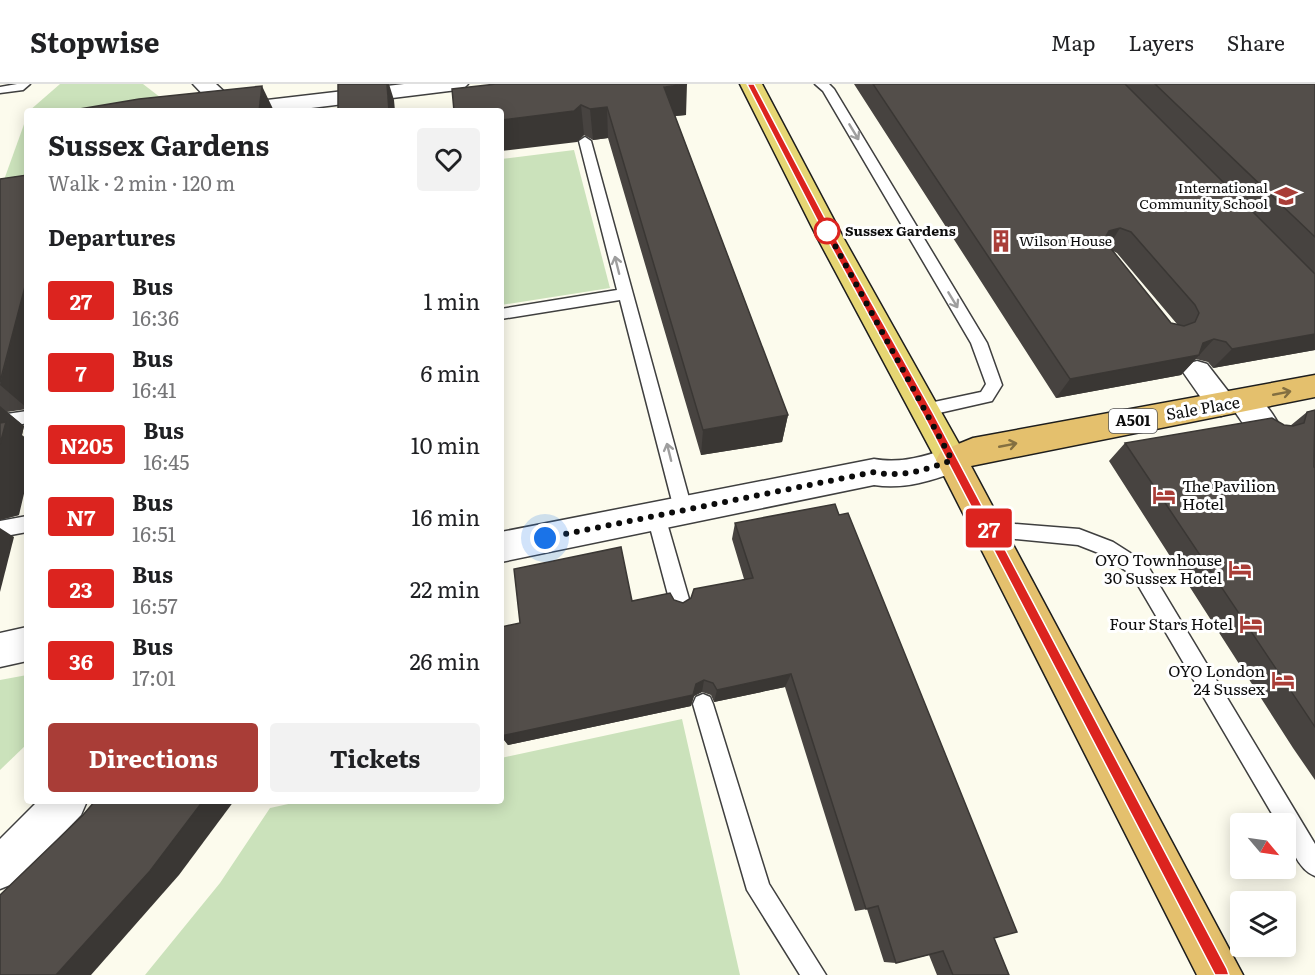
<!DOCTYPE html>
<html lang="en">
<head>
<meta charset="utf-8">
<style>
	:root { --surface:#fff; --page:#f2f2f2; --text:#202124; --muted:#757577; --line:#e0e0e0; --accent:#a93d37 }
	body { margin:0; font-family:Literata,serif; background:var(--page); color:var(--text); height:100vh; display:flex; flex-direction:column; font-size:22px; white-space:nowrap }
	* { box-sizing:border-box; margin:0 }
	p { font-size:20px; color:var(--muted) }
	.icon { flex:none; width:33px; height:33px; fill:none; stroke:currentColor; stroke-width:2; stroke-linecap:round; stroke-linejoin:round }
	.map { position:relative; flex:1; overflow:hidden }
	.drawer { position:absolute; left:24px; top:24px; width:480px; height:696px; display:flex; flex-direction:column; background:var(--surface); border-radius:6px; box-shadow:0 3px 15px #0003 }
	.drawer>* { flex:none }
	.badge { padding:0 12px; border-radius:4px; font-size:21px; line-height:39px }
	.needle { width:39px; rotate:119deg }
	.tools { position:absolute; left:1230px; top:729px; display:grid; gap:12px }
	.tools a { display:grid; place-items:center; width:66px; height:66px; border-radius:6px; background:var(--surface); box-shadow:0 3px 15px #0003; font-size:30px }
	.you { position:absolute; width:30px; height:30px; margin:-15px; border:4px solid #fff; border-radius:50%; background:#1a73e8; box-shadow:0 0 0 9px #1a73e833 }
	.map>.badge { position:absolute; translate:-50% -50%; box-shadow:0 0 0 3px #fff }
	h2 { padding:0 24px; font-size:22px; line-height:54px }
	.round { display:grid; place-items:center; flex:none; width:63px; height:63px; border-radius:6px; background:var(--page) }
	.summary { display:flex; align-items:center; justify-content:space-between; height:102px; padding:0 24px }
	h1 { font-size:28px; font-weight:700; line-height:45px }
	.primary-button { display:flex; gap:12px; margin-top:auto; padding:12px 24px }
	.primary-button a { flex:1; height:69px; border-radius:6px; background:var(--accent); color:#fff; font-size:24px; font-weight:700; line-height:69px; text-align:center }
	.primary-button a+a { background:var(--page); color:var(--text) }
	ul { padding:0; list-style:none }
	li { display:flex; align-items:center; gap:18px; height:72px; padding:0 24px }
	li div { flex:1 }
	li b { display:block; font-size:22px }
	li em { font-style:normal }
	li .badge { min-width:66px; font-weight:700; text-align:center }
	header { display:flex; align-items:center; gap:36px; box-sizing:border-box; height:84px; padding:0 30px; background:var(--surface); border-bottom:2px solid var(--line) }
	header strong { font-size:28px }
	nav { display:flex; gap:33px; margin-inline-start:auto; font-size:21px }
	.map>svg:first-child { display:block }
	.green { fill:#cbe2bb }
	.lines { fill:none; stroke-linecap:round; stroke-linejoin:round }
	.service-casing { stroke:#3f3f3f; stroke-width:3 }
	.minor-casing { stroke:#3f3f3f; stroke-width:3 }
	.primary-casing { stroke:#1d1d1d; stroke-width:3 }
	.trunk-casing { stroke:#1d1d1d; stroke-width:3 }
	.service { fill:#fff; fill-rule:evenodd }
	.minor { fill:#fff; fill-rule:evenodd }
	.primary { fill:#e6d673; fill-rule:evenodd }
	.trunk { fill:#e4c06d; fill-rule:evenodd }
	.wall { fill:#474340; fill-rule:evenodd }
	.shaded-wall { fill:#3a3734 }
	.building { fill:#534e4a; stroke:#3a3734; stroke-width:1.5; fill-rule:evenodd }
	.oneway { stroke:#9e9e9e }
	.oneway2 { stroke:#836f41 }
	.line { fill:#dc241f; stroke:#fff; stroke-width:1.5 }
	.walk { stroke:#0c0c0c; stroke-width:6; stroke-dasharray:0 10.8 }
	.stop-dot { fill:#fff; stroke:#dc241f; stroke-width:3 }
	.labels { text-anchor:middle; stroke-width:6; stroke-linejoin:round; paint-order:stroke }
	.far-poi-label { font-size:14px; fill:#0c0c0c; stroke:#fff; text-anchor:end }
	.far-stop-label { font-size:14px; font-weight:bold; fill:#0c0c0c; stroke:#fff; text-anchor:start }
	.shield { fill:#fff; stroke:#555; stroke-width:1.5 }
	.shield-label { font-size:15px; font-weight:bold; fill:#0c0c0c }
	.street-label { font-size:16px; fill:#0c0c0c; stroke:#fff }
	.poi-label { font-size:16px; fill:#0c0c0c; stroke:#fff; text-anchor:end }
</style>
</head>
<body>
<header>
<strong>Stopwise</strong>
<nav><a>Map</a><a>Layers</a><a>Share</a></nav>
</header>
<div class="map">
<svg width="1315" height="891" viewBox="0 0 1315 891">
	<rect width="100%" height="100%" fill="#fcfbed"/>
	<!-- green -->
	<g class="green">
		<path d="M 60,0 L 143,0 L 178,27 L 29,27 Z"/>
		<path d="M 27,32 L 27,111 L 0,107 Z"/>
		<path d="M 574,66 L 610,204 L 501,221 L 501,75 Z"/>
		<path d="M 27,591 L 27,660 L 0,686 L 0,596 Z"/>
		<path d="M 682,635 L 740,891 L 145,891 L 220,799 L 270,724 L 302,717 L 501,717 L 501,674 Z"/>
	</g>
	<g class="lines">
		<!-- service casing -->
		<g class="service-casing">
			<g id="service">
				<path d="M 17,0 L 30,0 L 23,6 L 0,9 L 0,3 Z"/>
				<path d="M 815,0 L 829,0 L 834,5 L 987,259 L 1002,301 L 992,317 L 926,332 L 920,331 L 918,326 L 920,321 L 981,308 L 986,300 L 971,259 L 823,7 Z"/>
				<path d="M 585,53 L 591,57 L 692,425 L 689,430 L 683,433 L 677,430 L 674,425 L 620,216 L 501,235 L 501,225 L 617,206 L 579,57 Z"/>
				<path d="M 27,327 L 27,339 L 0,345 L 0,331 Z"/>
				<path d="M 656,424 L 662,427 L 665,432 L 691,522 L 688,528 L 681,531 L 674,528 L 671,522 L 647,432 L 650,427 Z"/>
				<path d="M 27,432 L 27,448 L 0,453 L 0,437 Z"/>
				<path d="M 990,438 L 1079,445 L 1113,458 L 1146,479 L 1315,760 L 1315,792 C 1298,786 1286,757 1286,740 L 1278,740 L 1132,491 L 1101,470 L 1078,461 L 984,452 L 981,446 L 984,440 Z"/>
				<path d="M 703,610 L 710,613 L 713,620 L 769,800 L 826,891 L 800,891 L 747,806 L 693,620 L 696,613 Z"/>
			</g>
		</g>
		<!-- minor casing -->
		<g class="minor-casing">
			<g id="minor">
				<path d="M 193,0 L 216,0 L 231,14 L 249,18 L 404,0 L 468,0 L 464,4 L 457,6 L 287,27 L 226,27 L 211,19 Z"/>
				<path d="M 1197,277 L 1207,280 L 1231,311 L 1233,308 C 1256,300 1273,329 1283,348 L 1279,357 C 1254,365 1246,342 1233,325 L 1231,328 L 1221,332 L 1211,328 L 1183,288 L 1187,280 Z"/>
				<path d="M 952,363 L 963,367 L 968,376 L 963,385 C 934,396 905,406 874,401 L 501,478 L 501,448 L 874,375 C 902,380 926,372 952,363 Z"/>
				<path d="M 27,543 L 27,577 L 0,583 L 0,549 Z"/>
				<path d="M 38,717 L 87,717 L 81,731 L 15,799 L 0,805 L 0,755 Z"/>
			</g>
		</g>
		<!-- primary casing -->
		<g class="primary-casing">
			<path id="primary" d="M 740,0 L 762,0 L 844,155 L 963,367 L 968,376 L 963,385 L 952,389 L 941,385 L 818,155 Z"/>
		</g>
		<!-- trunk casing -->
		<g class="trunk-casing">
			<path id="trunk" d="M 1315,291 L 1315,313 L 971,382 L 1243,891 L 1197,891 L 936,376 L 941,367 L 973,354 Z"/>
		</g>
		<!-- service -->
		<use href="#service" class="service"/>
		<!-- minor -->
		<use href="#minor" class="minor"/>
		<!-- primary -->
		<use href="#primary" class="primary"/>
		<!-- trunk -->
		<use href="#trunk" class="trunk"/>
	</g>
	<!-- wall -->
	<g class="wall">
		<path d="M 854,0 L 1315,0 L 1315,266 L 1213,284 L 1208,278 L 1196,275 L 1181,291 L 1056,314 ZM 1113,167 L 1117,169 L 1177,240 L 1171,239 Z"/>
		<path d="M 452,5 L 686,31 L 675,32 L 788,331 L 782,358 L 701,371 L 608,54 L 593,56 L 584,51 L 577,58 Z"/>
		<path d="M 27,91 L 27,325 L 7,328 L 24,342 L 22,351 L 19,431 L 0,436 L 0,95 Z"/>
		<path d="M 501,277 L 504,294 L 501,294 Z"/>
		<path d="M 1315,326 L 1315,696 L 1293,664 L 1109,377 L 1125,359 L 1284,341 L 1290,342 L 1307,328 Z"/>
		<path d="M 735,439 L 994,854 L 1009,891 L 937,891 L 929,871 L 896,879 L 884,878 L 867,825 L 855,827 L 785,603 L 714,618 L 711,611 L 702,608 L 694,612 L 691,622 L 508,661 L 501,652 L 632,517 L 674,516 L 683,519 L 744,495 L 732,455 Z"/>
	</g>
	<!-- shaded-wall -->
	<g class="shaded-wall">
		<path d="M 387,0 L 389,0 L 394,16 L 395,27 L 389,27 Z"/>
		<path d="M 687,0 L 686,31 L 664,33 L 664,3 Z"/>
		<path d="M 262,2 L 274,27 L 259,27 Z"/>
		<path d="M 581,21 L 584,51 L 577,58 L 501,67 L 501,36 Z"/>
		<path d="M 607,23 L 608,54 L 593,56 L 590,25 Z"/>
		<path d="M 1120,144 L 1107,165 L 1096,168 L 1109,147 Z"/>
		<path d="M 27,195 L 27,324 L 0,301 Z"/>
		<path d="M 1315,250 L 1315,266 L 1213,284 L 1232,265 Z"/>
		<path d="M 1214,255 L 1181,291 L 1056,314 L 1070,295 L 1203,259 Z"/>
		<path d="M 0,322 L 24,342 L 22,351 L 27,355 L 27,397 L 19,431 L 0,436 Z"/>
		<path d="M 788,331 L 782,358 L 701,371 L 703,346 Z"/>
		<path d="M 0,444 L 14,453 L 0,508 Z"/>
		<path d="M 791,590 L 785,603 L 714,618 L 717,606 Z"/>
		<path d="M 704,596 L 702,608 L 694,612 L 691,622 L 508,661 L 501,652 L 696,600 Z"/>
		<path d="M 203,717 L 234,717 L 179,791 L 91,891 L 56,891 Z"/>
	</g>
	<!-- building -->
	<g class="building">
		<path d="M 338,0 L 387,0 L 389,27 L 338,27 Z"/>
		<path d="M 496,0 L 687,0 L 664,3 L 788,331 L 703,346 L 607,23 L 590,25 L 581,21 L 574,27 L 501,36 L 501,27 L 454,27 L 452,5 Z"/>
		<path d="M 873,0 L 1125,0 L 1315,190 L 1315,250 L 1232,265 L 1226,258 L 1214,255 L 1203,259 L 1199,271 L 1070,295 ZM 1120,144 L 1131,148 L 1195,221 L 1199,229 L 1195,238 L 1184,242 L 1171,239 L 1104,156 L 1109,147 Z"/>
		<path d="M 1155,0 L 1315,0 L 1315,153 Z"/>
		<path d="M 262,2 L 259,27 L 80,27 L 80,25 L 139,15 Z"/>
		<path d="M 27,91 L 27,195 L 0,298 L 0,95 Z"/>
		<path d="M 1315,326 L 1314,383 L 1315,384 L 1315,643 L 1125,359 L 1272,334 L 1284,341 L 1293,342 L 1304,339 L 1307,328 Z"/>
		<path d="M 6,338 L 0,360 L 0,339 Z"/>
		<path d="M 835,420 L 839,431 L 848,429 L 1017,848 L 994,854 L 1009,891 L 953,891 L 943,867 L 896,879 L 878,822 L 866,825 L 791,590 L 717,606 L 713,599 L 704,596 L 696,600 L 693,611 L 501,652 L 501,543 L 520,539 L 514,485 L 621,463 L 632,517 L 670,509 L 674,516 L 683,519 L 691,514 L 694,505 L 753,494 L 735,439 Z"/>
		<path d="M 95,717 L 203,717 L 150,787 L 56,891 L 0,891 L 0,811 L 83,731 Z"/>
	</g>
	<!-- one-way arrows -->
	<defs><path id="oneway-shaft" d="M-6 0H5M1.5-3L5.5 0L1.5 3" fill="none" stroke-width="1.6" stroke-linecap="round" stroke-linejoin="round" transform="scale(1.5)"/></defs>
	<g class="oneway">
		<use href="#oneway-shaft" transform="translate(854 48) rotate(59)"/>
		<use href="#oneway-shaft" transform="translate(617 181) rotate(-104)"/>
		<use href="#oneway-shaft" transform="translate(953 216) rotate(59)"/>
		<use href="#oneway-shaft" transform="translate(669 368) rotate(-104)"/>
	</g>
	<g class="oneway2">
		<use href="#oneway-shaft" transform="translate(1282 309) rotate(-11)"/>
		<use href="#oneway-shaft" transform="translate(1008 361) rotate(-11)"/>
	</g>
	<!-- line -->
	<path class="line" d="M 747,0 L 754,0 L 836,155 L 933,329 L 1227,885 L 1229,891 L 1215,891 L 925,334 L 827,155 Z"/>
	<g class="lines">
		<!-- walk -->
		<path class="walk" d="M 545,454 L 874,388 C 900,394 927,386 952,376 L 827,147"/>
	</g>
	<!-- icons -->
	<defs>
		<g id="school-bare" transform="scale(1.8)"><path d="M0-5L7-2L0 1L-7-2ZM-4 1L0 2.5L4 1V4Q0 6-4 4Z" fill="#a93d37" stroke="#fff" stroke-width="2.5" paint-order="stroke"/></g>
		<g id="building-bare" transform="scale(1.8)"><path d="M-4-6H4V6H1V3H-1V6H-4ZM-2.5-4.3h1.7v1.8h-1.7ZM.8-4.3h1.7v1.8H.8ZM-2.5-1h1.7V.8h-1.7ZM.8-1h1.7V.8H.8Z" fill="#a93d37" stroke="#fff" stroke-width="2.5" paint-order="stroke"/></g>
		<g id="hotel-bare" transform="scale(1.8)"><path d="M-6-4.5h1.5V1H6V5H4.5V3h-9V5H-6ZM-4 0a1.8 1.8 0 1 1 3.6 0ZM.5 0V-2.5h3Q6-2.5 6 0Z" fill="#a93d37" stroke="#fff" stroke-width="2.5" paint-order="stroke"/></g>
	</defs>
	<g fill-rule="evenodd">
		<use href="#school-bare" x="1286" y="112"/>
		<use href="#building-bare" x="1001" y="157"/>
		<use href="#hotel-bare" x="1164" y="411"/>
		<use href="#hotel-bare" x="1240" y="485"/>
		<use href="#hotel-bare" x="1251" y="540"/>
		<use href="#hotel-bare" x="1283" y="596"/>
	</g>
	<!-- markers -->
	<circle class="stop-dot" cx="827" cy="147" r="12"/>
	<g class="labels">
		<!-- far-poi labels -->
		<g class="far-poi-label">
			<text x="1268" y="109">International<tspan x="1268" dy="16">Community School</tspan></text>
			<text x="1019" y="162" text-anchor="start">Wilson House</text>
		</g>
		<!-- far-stop labels -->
		<g class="far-stop-label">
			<text x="845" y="152">Sussex Gardens</text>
		</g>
		<!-- shield labels -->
		<rect class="shield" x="1109" y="325" width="48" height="24" rx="4.5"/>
		<g class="shield-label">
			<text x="1133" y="342">A501</text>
		</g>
		<!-- street labels -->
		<g class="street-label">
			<text transform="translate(1203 324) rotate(-10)" y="6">Sale Place</text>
		</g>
		<!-- poi labels -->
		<g class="poi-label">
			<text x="1182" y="408" text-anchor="start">The Pavilion<tspan x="1182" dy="18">Hotel</tspan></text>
			<text x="1222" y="482">OYO Townhouse<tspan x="1222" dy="18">30 Sussex Hotel</tspan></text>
			<text x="1233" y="546">Four Stars Hotel</text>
			<text x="1265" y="593">OYO London<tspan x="1265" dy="18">24 Sussex</tspan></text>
		</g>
	</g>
</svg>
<div class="tools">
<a><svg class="needle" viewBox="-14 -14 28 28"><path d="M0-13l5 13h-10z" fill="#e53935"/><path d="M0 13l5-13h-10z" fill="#757577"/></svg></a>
<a><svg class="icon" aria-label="layers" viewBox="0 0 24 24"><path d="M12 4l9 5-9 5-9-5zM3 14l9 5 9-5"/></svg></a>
</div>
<div class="you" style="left:545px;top:454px"></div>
<b class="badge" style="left:989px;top:444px;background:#dc241f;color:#fff">27</b>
<section class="drawer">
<div class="summary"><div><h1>Sussex Gardens</h1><p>Walk · 2 min · 120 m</p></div><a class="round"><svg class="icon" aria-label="heart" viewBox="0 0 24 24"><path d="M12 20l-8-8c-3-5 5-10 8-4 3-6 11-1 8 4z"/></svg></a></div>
<h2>Departures</h2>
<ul>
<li><span class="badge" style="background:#dc241f;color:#fff">27</span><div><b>Bus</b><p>16:36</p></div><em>1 min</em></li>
<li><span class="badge" style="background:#dc241f;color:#fff">7</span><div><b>Bus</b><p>16:41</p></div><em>6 min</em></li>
<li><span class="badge" style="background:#dc241f;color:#fff">N205</span><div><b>Bus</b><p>16:45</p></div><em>10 min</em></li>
<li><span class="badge" style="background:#dc241f;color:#fff">N7</span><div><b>Bus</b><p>16:51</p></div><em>16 min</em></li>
<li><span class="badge" style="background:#dc241f;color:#fff">23</span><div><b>Bus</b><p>16:57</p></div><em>22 min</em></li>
<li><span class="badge" style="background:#dc241f;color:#fff">36</span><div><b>Bus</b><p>17:01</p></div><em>26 min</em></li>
</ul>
<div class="primary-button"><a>Directions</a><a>Tickets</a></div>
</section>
</div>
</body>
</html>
